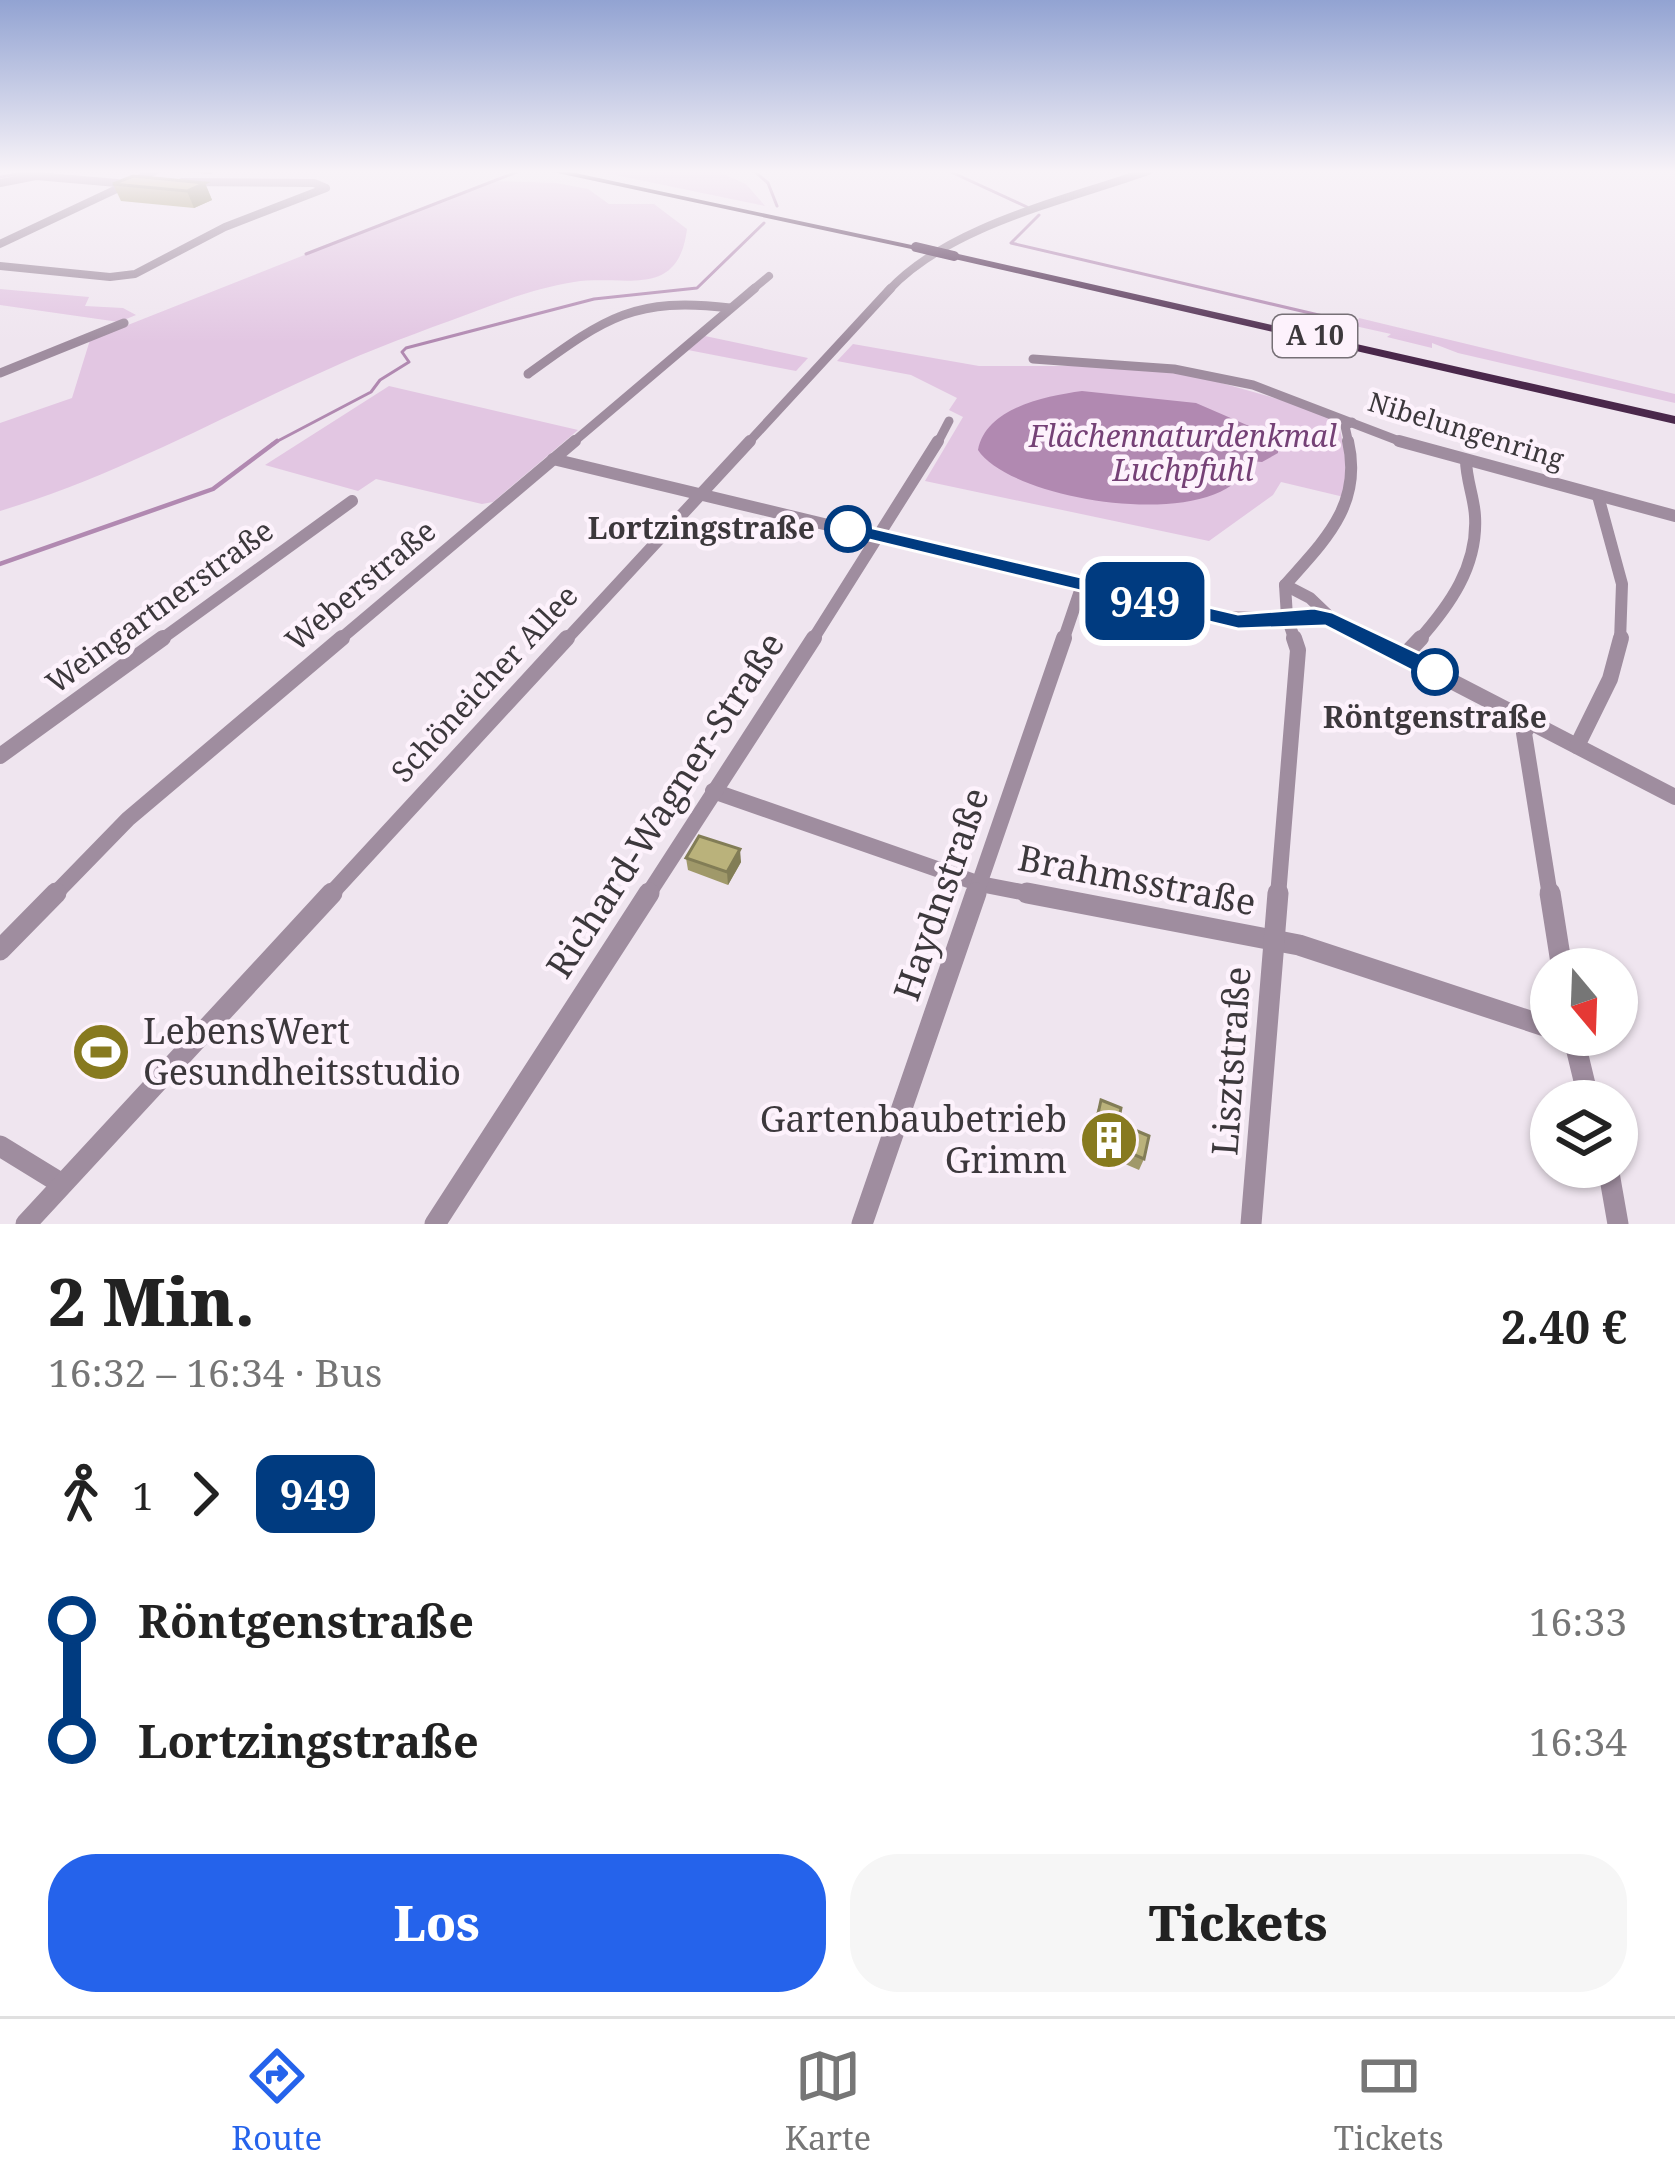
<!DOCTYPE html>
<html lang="de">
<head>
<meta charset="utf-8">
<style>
	:root { --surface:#fff; --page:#f6f6f6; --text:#222; --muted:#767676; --line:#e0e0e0; --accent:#2563eb }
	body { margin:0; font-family:"Noto Serif",serif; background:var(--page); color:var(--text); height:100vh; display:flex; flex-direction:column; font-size:45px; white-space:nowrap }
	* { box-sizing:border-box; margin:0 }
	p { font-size:39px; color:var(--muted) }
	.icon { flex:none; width:66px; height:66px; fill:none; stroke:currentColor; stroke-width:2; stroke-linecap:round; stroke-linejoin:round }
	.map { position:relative; height:1224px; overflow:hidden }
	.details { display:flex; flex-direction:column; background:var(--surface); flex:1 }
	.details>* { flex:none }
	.badge { padding:0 24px; border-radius:18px; font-size:42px; line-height:78px }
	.needle { width:78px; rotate:161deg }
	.buttons { position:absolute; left:1530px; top:948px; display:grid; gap:24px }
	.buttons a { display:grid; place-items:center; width:108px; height:108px; border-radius:50%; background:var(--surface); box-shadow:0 3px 9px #0004; font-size:60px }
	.map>.badge { position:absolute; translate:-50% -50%; box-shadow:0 0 0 6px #fff }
	.legs { display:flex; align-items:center; gap:18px; height:132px; padding:0 48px; font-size:39px }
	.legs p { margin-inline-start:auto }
	.headline { display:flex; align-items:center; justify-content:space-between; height:204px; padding:0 48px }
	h1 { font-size:66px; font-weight:800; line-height:90px }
	.action { display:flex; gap:24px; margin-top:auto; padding:24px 48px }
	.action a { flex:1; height:138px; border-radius:48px; background:var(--accent); color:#fff; font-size:48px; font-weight:800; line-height:138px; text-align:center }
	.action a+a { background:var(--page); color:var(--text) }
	ul { padding:0 48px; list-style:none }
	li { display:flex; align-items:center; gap:42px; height:120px; font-size:45px }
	li i { display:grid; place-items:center; width:18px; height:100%; margin:0 15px; background:currentColor }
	li i::after { content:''; width:30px; height:30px; margin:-15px; border:9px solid; border-radius:50%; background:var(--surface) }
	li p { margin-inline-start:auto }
	li:first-child i { background:linear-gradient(#0000 50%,currentColor 0) }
	li:last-child i { background:linear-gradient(currentColor 50%,#0000 0) }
	.tabs { display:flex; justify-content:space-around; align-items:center; height:168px; border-top:3px solid var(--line); background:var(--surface); font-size:33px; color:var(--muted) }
	.tabs a { display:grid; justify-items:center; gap:6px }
	.tabs .active { color:var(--accent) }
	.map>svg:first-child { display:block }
	.green { fill:#e2c6e2 }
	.water { fill:#b189b1 }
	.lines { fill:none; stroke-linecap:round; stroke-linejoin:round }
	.stream-far1 { stroke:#b189b1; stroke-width:3 }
	.stream { stroke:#b189b1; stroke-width:4.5 }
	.minor-far4 { stroke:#9f8d9f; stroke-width:8 }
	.minor-far3 { stroke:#9f8d9f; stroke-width:9 }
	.minor-far2 { stroke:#9f8d9f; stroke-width:12 }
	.minor-far1 { stroke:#9f8d9f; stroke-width:16 }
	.minor { stroke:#9f8d9f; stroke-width:21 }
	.highway { fill:#4a284b; fill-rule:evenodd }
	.highway-bridge { stroke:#4a284b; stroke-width:10 }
	.wall { fill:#a0996a }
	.shaded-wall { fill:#827d56 }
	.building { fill:#bab27b; stroke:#827d56; stroke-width:3 }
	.line-1 { fill:#003b80; stroke:#fff; stroke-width:3 }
	.stop-1-dot { fill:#fff; stroke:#003b80; stroke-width:6 }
	.labels { text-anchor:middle; stroke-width:9; stroke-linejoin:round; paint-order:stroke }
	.shield { fill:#fdf2fc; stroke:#767076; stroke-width:3 }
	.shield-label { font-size:27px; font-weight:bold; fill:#3c383c }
	.far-street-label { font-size:27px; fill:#3c383c; stroke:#fdf2fc }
	.park-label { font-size:30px; font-style:italic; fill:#754176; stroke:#fdf2fc }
	.stop-label { font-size:30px; font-weight:bold; fill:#3c383c; stroke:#fdf2fc; text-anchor:end }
	.street-label { font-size:30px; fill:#3c383c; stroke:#fdf2fc }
	.near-street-label { font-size:36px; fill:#3c383c; stroke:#fdf2fc }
	.near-poi-label { font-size:36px; fill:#3c383c; stroke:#fdf2fc; text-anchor:start }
</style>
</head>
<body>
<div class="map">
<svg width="1675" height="1224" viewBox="0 0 1675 1224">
	<rect width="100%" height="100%" fill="#efe5ef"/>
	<!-- green -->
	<g class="green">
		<path d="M 596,171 L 716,171 L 746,184 L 765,206 Z"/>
		<path d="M 491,181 L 556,183 L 588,189 L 609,204 L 654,204 L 687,229 C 678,301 624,274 574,282 C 543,287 516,296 487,307 C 439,325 390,342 342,363 C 228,413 120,475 0,511 L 0,423 L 72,398 L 90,340 Z"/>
		<path d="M 0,289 L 89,297 L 85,306 L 123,308 L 136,315 L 119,322 L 0,305 Z"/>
		<path d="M 1359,318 L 1675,394 L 1675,403 L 1458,353 L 1432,343 L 1432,348 L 1387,337 L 1391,334 L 1355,326 Z"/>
		<path d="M 705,336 L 808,358 L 796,371 L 688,350 Z"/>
		<path d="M 853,344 L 979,366 L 1106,366 L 1186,373 L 1328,413 L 1338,420 L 1346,458 L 1344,497 L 1281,482 L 1273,495 L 1209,541 L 925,481 L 963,417 L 949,410 L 957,398 L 911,375 L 837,361 Z"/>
		<path d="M 389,386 L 578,430 L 493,502 L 482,504 L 376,479 L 358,491 L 265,465 Z"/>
	</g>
	<!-- water -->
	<path class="water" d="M 1082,391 L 1196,403 L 1263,432 L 1278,446 L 1278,453 L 1262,462 L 1250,461 C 1227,536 1011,502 978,450 C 986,408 1045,396 1082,391 Z"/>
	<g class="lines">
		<!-- stream-far1 -->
		<g class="stream-far1">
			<path d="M 754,171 L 768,183 L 777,206"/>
			<path d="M 949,171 L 1027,207"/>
			<path d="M 0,177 L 36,171"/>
			<path d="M 1039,215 L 1011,243 L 1340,320"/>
			<path d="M 306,254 L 517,172"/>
			<path d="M 272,444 L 371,392 L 380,380 L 409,362 L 402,352 L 406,348 L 594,299 L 697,288 L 764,223"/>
		</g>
		<!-- stream -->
		<path class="stream" d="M 0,564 L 213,489 L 277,441"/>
		<!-- minor-far4 -->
		<g class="minor-far4">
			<path d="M 0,183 L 36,176 L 117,183"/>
			<path d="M 0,244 L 155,171"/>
			<path d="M 0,266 L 110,277 L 135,274 L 225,227 L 326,188 L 314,183 L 182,182"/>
			<path d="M 751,291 L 769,276"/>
			<path d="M 888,291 C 949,225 1064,201 1148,171"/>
		</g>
		<!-- minor-far3 -->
		<g class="minor-far3">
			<path d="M 1033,359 L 1174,369 L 1253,385 L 1407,444"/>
			<path d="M 0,373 L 124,323"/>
			<path d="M 528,374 C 604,319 633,296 730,308"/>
			<path d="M 571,444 L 755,288"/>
			<path d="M 747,444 L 891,288"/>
			<path d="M 937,444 L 949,421"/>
			<path d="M 1349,444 L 1345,426 L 1352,422"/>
		</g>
		<!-- minor-far2 -->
		<g class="minor-far2">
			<path d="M 1399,441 L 1675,516"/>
			<path d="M 553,459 L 1211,617 L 1332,619 L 1374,641"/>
			<path d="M 1598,496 L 1622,584 L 1620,641"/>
			<path d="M 1285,585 L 1310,598 L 1332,619"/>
			<path d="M 159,641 L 352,501"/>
			<path d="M 338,641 L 575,441"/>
			<path d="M 565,641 L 750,441"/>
			<path d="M 812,641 L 938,441"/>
			<path d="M 1063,641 L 1082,585"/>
			<path d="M 1295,641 L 1287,617 L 1285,585 C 1324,541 1363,505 1348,441"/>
			<path d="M 1418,641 C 1450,605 1478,566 1475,516 C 1474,497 1466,479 1466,460"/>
		</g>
		<!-- minor-far1 -->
		<g class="minor-far1">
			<path d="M 1368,638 L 1675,797"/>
			<path d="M 1404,656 L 1421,638"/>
			<path d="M 1531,722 L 1524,733 L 1550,896"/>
			<path d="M 1577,746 L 1610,679 L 1621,638"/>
			<path d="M 0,756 L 163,638"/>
			<path d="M 713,791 L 980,884 L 1042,896"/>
			<path d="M 53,896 L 128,819 L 342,638"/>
			<path d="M 329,896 L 567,638"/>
			<path d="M 647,896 L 814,638"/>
			<path d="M 975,896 L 1064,638"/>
			<path d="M 1278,896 L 1298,650 L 1294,638"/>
		</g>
		<!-- minor -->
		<g class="minor">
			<path d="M 1027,893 L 1299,945 L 1551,1028"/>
			<path d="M 1550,893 L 1562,969"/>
			<path d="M 0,950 L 56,893"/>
			<path d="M 1573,1035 L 1589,1101"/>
			<path d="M 0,1146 L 62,1184"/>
			<path d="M 1608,1167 L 1618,1224"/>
			<path d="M 26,1224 L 332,893"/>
			<path d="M 435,1224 L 649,893"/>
			<path d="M 862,1224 L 976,893"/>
			<path d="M 1251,1224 L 1278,893"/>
		</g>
		<!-- highway -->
		<g class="highway">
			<path d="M 548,171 L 566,171 L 921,247 L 916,250 Z"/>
			<path d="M 954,253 L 1675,416 L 1675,424 L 950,258 L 949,256 Z"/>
		</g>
		<!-- highway-bridge -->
		<path class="highway-bridge" d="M 916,247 L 954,256"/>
	</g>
	<!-- wall -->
	<g class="wall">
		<path d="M 175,171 L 217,171 L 211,174 Z"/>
		<path d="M 205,183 L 212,200 L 194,208 L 121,201 L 113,184 Z"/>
		<path d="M 686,858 L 741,862 L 728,885 L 688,870 Z"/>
		<path d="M 1101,1100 L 1144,1159 L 1139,1170 L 1088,1148 L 1097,1111 Z"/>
	</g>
	<!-- shaded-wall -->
	<g class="shaded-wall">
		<path d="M 205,183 L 212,200 L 194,208 L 187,191 Z"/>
		<path d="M 740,849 L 741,862 L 728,885 L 727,872 Z"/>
	</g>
	<!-- building -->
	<g class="building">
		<path d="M 133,176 L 205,183 L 187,191 L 113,184 Z"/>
		<path d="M 699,836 L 740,849 L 727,872 L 686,858 Z"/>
		<path d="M 1101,1100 L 1121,1108 L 1118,1123 L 1149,1136 L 1144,1159 L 1093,1137 Z"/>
	</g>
	<!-- sky -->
	<linearGradient id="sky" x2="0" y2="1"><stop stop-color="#92a3d2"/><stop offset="0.5" stop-color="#f8f3f8"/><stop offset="1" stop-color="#f8f3f8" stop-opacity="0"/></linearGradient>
	<rect width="1675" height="343" fill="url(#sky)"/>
	<!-- line-1 -->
	<path class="line-1" d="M 848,522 L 1238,614 L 1314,608 L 1332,612 L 1444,665 L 1448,672 L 1444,678 L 1426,678 L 1325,626 L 1238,629 L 840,533 L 840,524 Z"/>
	<!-- icons -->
	<defs>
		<g id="stadium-disc" transform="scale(3)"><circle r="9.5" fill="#877a1f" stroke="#fdf2fc"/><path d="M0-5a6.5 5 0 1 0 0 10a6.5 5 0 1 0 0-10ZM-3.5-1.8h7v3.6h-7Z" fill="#fff"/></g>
		<g id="building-disc" transform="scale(3)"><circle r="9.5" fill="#877a1f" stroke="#fdf2fc"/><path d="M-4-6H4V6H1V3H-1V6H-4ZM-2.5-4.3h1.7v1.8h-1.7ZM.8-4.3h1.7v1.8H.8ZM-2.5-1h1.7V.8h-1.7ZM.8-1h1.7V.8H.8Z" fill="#fff"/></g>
	</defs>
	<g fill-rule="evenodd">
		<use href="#stadium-disc" x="101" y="1052"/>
		<use href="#building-disc" x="1109" y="1140"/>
	</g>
	<!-- markers -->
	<g class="stop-1-dot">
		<circle cx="848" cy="529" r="21"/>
		<circle cx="1435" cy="672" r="21"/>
	</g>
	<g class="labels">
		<!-- shield labels -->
		<rect class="shield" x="1273" y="315" width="84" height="42" rx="9"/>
		<g class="shield-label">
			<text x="1315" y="345">A 10</text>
		</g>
		<!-- far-street labels -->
		<g class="far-street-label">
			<text transform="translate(1466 431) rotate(17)" y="9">Nibelungenring</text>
		</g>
		<!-- park labels -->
		<g class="park-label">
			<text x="1183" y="447">Flächennaturdenkmal<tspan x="1183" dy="34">Luchpfuhl</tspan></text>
		</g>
		<!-- stop labels -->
		<g class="stop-label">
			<text x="815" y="539">Lortzingstraße</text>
			<text x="1435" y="728" text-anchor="middle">Röntgenstraße</text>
		</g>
		<!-- street labels -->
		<g class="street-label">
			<text transform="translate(361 586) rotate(-40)" y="10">Weberstraße</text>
			<text transform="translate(160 607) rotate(-36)" y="10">Weingartnerstraße</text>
			<text transform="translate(485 684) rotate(-47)" y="10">Schöneicher Allee</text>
		</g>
		<!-- near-street labels -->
		<g class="near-street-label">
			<text transform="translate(665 805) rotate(-57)" y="13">Richard-Wagner-Straße</text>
			<text transform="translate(1137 880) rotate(11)" y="13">Brahmsstraße</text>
			<text transform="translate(941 894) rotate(-71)" y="13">Haydnstraße</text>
			<text transform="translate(1231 1061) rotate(-86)" y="13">Lisztstraße</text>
		</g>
		<!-- near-poi labels -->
		<g class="near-poi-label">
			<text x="143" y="1044">LebensWert<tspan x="143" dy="41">Gesundheitsstudio</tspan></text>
			<text x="1067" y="1132" text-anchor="end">Gartenbaubetrieb<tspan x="1067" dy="41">Grimm</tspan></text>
		</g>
	</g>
</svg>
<div class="buttons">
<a><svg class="needle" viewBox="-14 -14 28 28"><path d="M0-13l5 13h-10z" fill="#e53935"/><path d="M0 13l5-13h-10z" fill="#767676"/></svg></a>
<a><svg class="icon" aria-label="layers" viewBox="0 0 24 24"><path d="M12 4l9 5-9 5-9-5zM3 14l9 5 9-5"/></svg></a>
</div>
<b class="badge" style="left:1145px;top:601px;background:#003b80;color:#fff">949</b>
</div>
<section class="details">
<div class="headline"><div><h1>2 Min.</h1><p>16:32 – 16:34 · Bus</p></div><b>2.40 €</b></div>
<div class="legs"><svg class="icon" aria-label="walk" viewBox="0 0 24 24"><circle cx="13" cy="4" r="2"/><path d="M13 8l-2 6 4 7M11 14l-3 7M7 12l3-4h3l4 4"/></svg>1<svg class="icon" aria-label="forward" viewBox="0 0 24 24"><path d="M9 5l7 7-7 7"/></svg><b class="badge" style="background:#003b80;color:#fff">949</b></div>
<ul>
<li><i style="color:#003b80"></i><b>Röntgenstraße</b><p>16:33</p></li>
<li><i style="color:#003b80"></i><b>Lortzingstraße</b><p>16:34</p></li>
</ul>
<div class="action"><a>Los</a><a>Tickets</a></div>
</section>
<nav class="tabs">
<a class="active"><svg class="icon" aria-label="directions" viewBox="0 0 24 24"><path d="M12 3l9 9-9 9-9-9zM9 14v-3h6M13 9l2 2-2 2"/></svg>Route</a>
<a><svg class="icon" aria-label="map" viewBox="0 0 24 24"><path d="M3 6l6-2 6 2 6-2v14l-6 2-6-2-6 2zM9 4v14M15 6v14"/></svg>Karte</a>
<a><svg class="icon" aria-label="tickets" viewBox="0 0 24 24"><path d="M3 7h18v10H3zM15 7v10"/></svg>Tickets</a>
</nav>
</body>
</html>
